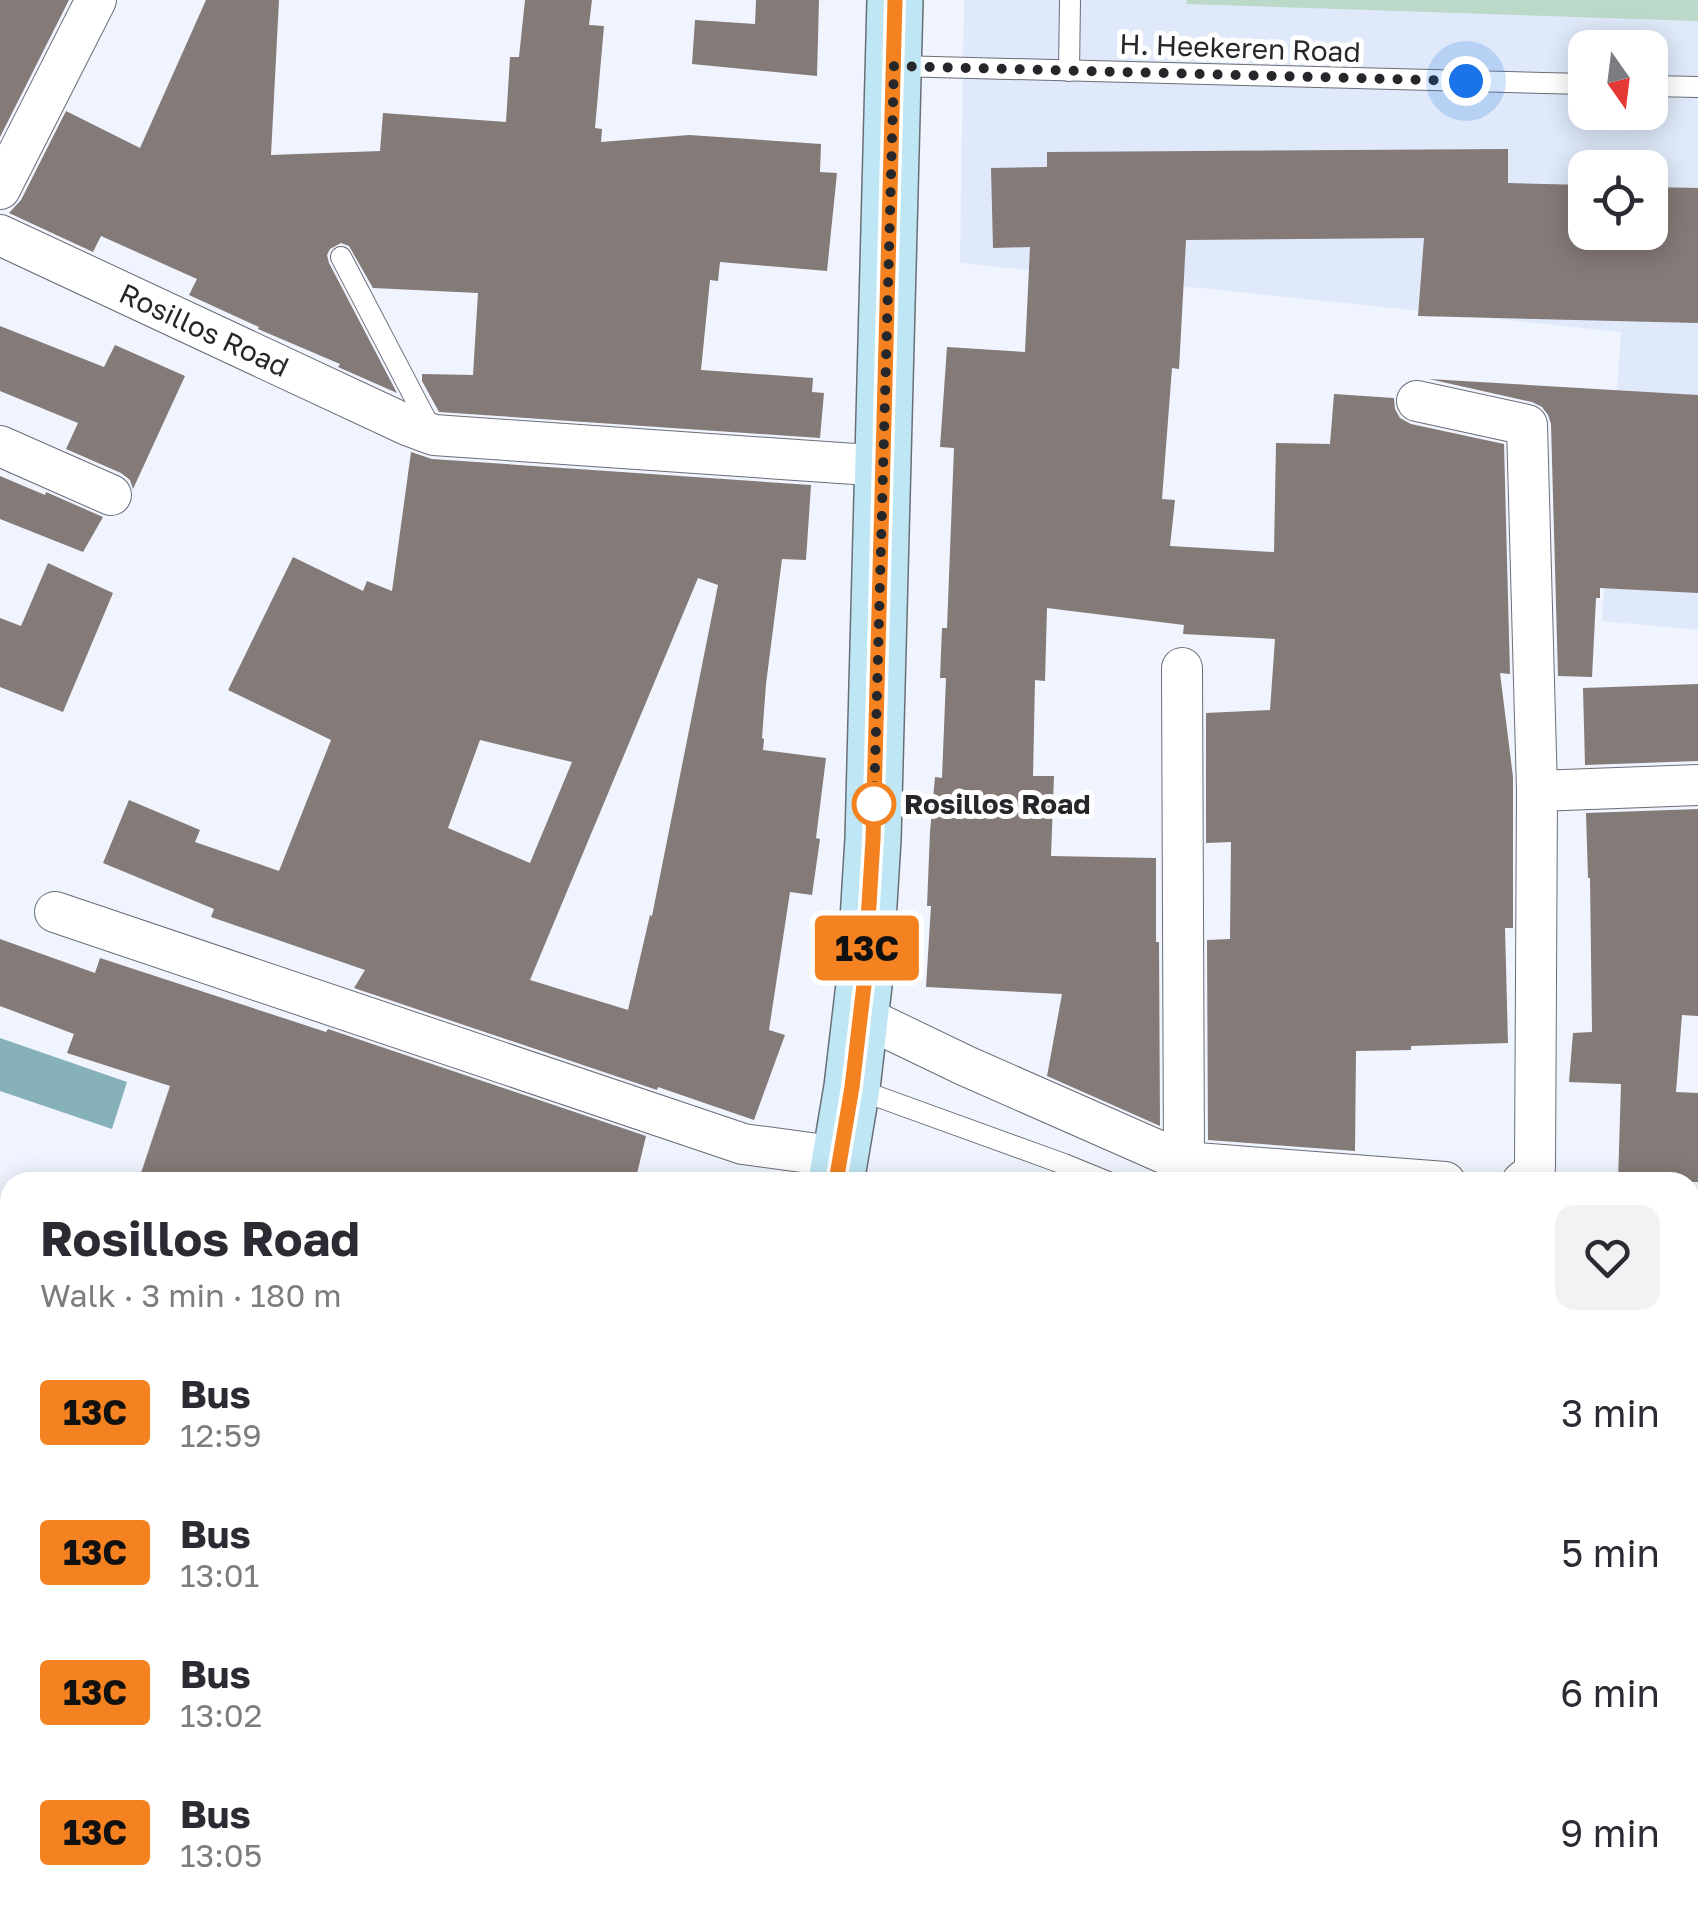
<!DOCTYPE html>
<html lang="en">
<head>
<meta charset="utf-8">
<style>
	:root { --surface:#fff; --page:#f2f2f3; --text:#2b2b33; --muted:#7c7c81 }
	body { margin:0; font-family:"Golos Text",sans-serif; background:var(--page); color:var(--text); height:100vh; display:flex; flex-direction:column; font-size:38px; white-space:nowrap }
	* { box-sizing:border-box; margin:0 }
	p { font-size:32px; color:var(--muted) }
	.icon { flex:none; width:55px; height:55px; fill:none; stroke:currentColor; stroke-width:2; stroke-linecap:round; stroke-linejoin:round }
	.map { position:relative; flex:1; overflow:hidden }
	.panel { position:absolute; left:0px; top:1172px; width:1700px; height:752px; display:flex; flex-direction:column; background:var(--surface); border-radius:30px 30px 0 0; box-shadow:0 5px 25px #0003 }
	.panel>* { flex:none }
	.badge { padding:0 20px; border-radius:8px; font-size:35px; line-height:65px }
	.needle { width:65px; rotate:166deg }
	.buttons { position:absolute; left:1568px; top:30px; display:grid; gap:20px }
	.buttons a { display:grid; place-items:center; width:100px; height:100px; border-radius:20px; background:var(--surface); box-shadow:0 5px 25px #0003; font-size:50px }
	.you { position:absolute; width:50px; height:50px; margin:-25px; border:8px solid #fff; border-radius:50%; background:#1a73e8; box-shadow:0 0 0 15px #1a73e833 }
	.map>.badge { position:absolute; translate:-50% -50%; box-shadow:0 0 0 5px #fff }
	.round { display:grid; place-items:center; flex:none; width:105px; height:105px; border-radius:20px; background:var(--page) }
	.headline { display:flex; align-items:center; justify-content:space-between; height:170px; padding:0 40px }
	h1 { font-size:48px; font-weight:700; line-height:75px }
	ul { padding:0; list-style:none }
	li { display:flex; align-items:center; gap:30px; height:140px; padding:0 40px }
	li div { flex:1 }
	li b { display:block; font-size:38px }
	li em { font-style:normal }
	li .badge { min-width:110px; font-weight:700; text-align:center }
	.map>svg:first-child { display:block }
	.built { fill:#dfe9f9; fill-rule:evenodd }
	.green { fill:#bbd9c9 }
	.water { fill:#86b1b9 }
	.building { fill:#847a77; fill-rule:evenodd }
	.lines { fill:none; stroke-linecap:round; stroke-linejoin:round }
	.service-casing { stroke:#6a6e77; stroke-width:22 }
	.minor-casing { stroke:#6a6e77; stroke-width:42 }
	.secondary-casing { stroke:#6a6e77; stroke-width:58 }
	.service { stroke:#fff; stroke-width:20 }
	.minor { stroke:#fff; stroke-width:40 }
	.secondary { stroke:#bee6f4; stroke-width:55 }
	.line-casing { stroke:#fff; stroke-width:22 }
	.line { stroke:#f58220; stroke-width:15 }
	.walk { stroke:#25272a; stroke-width:10; stroke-dasharray:0 18 }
	.stop-dot { fill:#fff; stroke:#f58220; stroke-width:5 }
	.labels { text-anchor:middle; stroke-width:10; stroke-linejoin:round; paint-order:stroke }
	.street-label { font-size:28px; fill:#25272a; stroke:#fff }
	.stop-label { font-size:28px; font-weight:bold; fill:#25272a; stroke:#fff; text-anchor:start }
</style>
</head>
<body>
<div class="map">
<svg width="1698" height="1924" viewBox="0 0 1698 1924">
	<rect width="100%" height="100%" fill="#eff4fe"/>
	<!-- built -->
	<g class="built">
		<path d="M 964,0 L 1698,0 L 1698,630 L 1602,621 L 1621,332 L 960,263 ZM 1585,48 L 1650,48 L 1650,112 L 1585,112 ZM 1585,168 L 1650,168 L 1650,232 L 1585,232 Z"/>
		<path d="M 53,1915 L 464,1915 L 458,1924 L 49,1924 Z"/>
	</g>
	<!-- green -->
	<path class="green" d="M 1187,0 L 1698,0 L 1698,21 L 1186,4 Z"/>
	<!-- water -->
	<path class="water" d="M 0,1038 L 127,1082 L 112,1129 L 0,1091 Z"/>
	<!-- building -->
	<g class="building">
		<path d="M 0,0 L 69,0 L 0,137 Z"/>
		<path d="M 206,0 L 279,0 L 271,155 L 380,151 L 383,113 L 506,122 L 510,57 L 519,57 L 525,0 L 592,0 L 589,25 L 604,26 L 595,128 L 602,129 L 601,142 L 689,135 L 821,144 L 820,172 L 837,173 L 827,271 L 720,262 L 718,281 L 710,280 L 701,370 L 813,378 L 812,392 L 824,393 L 820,438 L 439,412 L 422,381 L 422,374 L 473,375 L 478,293 L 373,288 L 349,246 L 341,243 L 330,249 L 327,255 L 329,263 L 397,393 L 338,367 L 340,364 L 258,329 L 259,327 L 189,295 L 197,279 L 101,236 L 93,252 L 9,213 L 21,200 L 66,111 L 140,148 Z"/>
		<path d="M 756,0 L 819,0 L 817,76 L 692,64 L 695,20 L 755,24 Z"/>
		<path d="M 1508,149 L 1508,183 L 1585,185 L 1585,232 L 1650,232 L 1650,187 L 1698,188 L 1698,323 L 1418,316 L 1424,238 L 1186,240 L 1179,369 L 1172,368 L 1162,499 L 1175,500 L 1170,546 L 1274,552 L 1276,443 L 1330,444 L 1334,394 L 1394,398 L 1395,409 L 1400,418 L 1411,424 L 1504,444 L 1510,674 L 1500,673 L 1513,777 L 1513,928 L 1505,928 L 1508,1043 L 1411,1046 L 1411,1050 L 1356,1051 L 1355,1151 L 1208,1140 L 1207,940 L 1230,939 L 1231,842 L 1206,843 L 1206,713 L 1270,710 L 1275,639 L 1183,634 L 1184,625 L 1047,608 L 1045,681 L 1035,680 L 1033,776 L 1054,776 L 1051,856 L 1156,858 L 1156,942 L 1159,942 L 1160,1126 L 1047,1076 L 1062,994 L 926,987 L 931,906 L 927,906 L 930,832 L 935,777 L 942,778 L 946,678 L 940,678 L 942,628 L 947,628 L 954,448 L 940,447 L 947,347 L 1025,352 L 1030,247 L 993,248 L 991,168 L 1047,167 L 1047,152 Z"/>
		<path d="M 0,326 L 104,367 L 115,345 L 185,376 L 133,489 L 130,480 L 121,473 L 66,449 L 78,423 L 0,391 Z"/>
		<path d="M 1429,379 L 1698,395 L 1698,593 L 1600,588 L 1600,598 L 1596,598 L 1592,677 L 1558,676 L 1551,424 L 1548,415 L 1542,407 L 1532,402 Z"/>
		<path d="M 411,452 L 432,459 L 811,485 L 806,560 L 782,559 L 766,684 L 762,738 L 764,739 L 763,750 L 826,758 L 816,838 L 820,839 L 812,895 L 790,892 L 769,1030 L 785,1035 L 754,1120 L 658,1087 L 657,1090 L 354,988 L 365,970 L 211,917 L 214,909 L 103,863 L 129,800 L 200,830 L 195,842 L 279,871 L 331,740 L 228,690 L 293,557 L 363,591 L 367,581 L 392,591 ZM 698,578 L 718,585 L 652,916 L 650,915 L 628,1010 L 530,980 ZM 480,740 L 572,762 L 530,863 L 448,828 Z"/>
		<path d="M 0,476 L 45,495 L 46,492 L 103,517 L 83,552 L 0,519 Z"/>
		<path d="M 48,563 L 113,593 L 63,712 L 0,687 L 0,618 L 21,626 Z"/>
		<path d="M 1698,684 L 1698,761 L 1585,765 L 1583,688 Z"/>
		<path d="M 1698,809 L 1698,1016 L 1682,1015 L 1676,1092 L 1698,1093 L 1698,1182 L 1618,1182 L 1621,1084 L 1569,1082 L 1573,1033 L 1592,1032 L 1590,878 L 1588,878 L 1586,813 Z"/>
		<path d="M 0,939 L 95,973 L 100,958 L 326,1032 L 328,1029 L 646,1136 L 635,1182 L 138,1182 L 170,1086 L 67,1053 L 74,1034 L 0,1006 Z"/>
	</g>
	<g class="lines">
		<!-- service casing -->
		<g class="service-casing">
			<g id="service">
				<path d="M 897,66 L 1585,84"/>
				<path d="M 1069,71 L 1070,0"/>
				<path d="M 1650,86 L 1698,87"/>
				<path d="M 341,257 L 433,433"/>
				<path d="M 854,1088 L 1064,1164 L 1108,1182"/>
				<path d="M 1690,1238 L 1698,1238"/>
				<path d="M 1690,1392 L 1698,1393"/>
				<path d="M 300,1920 L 302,1915"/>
			</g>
		</g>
		<!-- minor casing -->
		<g class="minor-casing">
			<g id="minor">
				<path d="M 0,189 L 96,0"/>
				<path d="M 0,235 L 407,425 L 434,435 L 884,466"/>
				<path d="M 1417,401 L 1527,425 L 1537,791 L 1535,1168 L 1532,1174 L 1522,1182"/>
				<path d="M 0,446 L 111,495"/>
				<path d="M 1182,668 L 1184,1162"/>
				<path d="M 1537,791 L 1698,785"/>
				<path d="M 55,912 L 743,1144 L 840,1157"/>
				<path d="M 860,1015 L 966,1066 L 1184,1162 L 1445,1182"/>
				<path d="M 0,1420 L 10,1423"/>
				<path d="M 25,1924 L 29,1915"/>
				<path d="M 1514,1924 L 1514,1915"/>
			</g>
		</g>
		<!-- secondary casing -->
		<g class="secondary-casing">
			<g id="secondary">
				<path d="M 836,1182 L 852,1087 L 864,985 L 873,839 L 895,0"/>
				<path d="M 746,1915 L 747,1924"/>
			</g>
		</g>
		<!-- service -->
		<use href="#service" class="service"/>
		<!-- minor -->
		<use href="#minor" class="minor"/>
		<!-- secondary -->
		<use href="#secondary" class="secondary"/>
	</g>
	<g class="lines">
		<!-- line casing -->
		<g class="line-casing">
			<path id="line" d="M 836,1182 L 852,1087 L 864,985 L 873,840 L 895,0"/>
		</g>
		<!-- line -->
		<use href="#line" class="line"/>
		<!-- walk -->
		<path class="walk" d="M 874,804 L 894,66 L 1466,81"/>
	</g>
	<!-- markers -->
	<circle class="stop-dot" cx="874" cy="804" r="20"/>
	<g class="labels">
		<!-- street labels -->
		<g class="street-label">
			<text transform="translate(1240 48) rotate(2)" y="10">H. Heekeren Road</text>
			<text transform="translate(204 330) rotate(25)" y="10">Rosillos Road</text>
		</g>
		<!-- stop labels -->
		<g class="stop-label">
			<text x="904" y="814">Rosillos Road</text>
		</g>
	</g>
</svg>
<div class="buttons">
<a><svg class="needle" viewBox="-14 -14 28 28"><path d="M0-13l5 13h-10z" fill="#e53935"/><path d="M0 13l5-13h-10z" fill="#7c7c81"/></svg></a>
<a><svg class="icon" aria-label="locate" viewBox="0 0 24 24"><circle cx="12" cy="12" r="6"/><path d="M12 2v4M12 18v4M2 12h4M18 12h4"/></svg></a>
</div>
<div class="you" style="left:1466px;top:81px"></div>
<b class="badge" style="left:867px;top:948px;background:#f58220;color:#111">13C</b>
<section class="panel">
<div class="headline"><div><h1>Rosillos Road</h1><p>Walk · 3 min · 180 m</p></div><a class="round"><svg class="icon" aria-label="heart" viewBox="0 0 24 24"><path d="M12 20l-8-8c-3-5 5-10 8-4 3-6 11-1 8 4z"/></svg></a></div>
<ul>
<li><span class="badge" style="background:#f58220;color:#111">13C</span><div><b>Bus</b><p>12:59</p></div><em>3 min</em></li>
<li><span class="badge" style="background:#f58220;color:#111">13C</span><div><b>Bus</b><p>13:01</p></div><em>5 min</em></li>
<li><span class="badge" style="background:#f58220;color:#111">13C</span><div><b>Bus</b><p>13:02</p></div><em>6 min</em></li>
<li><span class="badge" style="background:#f58220;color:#111">13C</span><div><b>Bus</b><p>13:05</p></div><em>9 min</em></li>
</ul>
</section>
</div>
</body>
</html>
